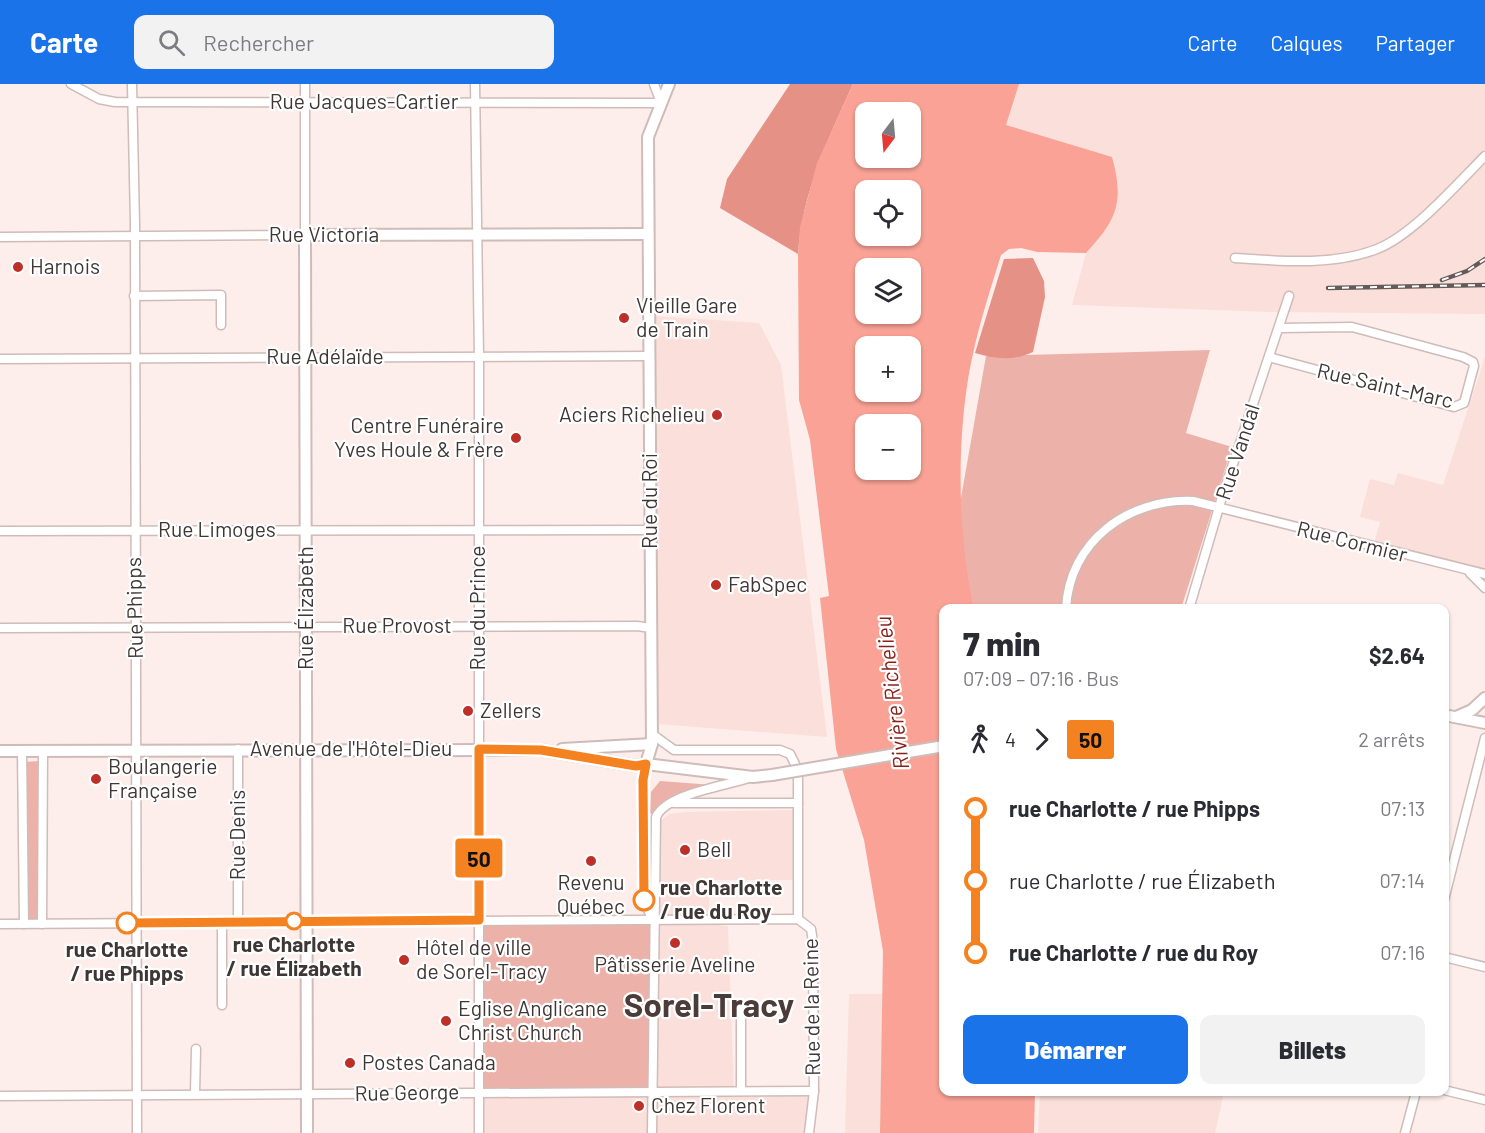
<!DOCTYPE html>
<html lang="fr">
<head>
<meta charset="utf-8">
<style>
	:root { --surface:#fff; --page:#f2f2f3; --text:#2b2b33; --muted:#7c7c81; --accent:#1a73e8 }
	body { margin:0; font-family:Barlow,sans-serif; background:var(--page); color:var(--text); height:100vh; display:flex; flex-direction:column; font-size:22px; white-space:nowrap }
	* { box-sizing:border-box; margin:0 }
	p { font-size:20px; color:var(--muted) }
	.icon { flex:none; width:33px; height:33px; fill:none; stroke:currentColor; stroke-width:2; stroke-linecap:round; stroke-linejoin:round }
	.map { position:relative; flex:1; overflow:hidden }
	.side { position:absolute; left:939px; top:520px; width:510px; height:492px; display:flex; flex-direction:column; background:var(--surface); border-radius:12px; box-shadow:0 2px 4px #0004 }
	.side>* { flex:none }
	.badge { padding:0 12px; border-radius:4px; font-size:21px; line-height:39px }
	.needle { width:39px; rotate:196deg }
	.buttons { position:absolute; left:855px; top:18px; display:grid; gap:12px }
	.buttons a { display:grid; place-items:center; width:66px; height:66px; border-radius:12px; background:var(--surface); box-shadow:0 2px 4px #0004; font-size:30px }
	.map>.badge { position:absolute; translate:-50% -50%; box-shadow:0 0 0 3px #fff }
	.legs { display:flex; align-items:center; gap:9px; height:66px; padding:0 24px; font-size:20px }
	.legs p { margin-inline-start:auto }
	.headline { display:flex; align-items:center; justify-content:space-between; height:102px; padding:0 24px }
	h1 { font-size:33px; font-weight:800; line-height:45px }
	.button { display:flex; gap:12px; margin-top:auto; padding:12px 24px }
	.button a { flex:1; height:69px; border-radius:12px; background:var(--accent); color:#fff; font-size:24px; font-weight:800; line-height:69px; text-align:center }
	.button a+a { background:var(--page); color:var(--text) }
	ul { padding:0 24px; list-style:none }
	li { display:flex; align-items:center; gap:21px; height:72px; font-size:22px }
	li i { display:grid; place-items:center; width:9px; height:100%; margin:0 8px; background:currentColor }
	li i::after { content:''; width:15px; height:15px; margin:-8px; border:4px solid; border-radius:50%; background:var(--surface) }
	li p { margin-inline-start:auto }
	li:first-child i { background:linear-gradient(#0000 50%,currentColor 0) }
	li:last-child i { background:linear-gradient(currentColor 50%,#0000 0) }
	header { display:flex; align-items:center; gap:36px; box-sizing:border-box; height:84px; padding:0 30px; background:var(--accent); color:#fff }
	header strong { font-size:28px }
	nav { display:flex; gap:33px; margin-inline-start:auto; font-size:21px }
	.search { width:420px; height:54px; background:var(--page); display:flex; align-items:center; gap:15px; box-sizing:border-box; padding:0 21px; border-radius:12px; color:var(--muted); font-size:22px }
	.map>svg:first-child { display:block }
	.built { fill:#fbdfda }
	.green { fill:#ecb2a9 }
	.forest { fill:#e69185 }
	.water { fill:#f9a295; fill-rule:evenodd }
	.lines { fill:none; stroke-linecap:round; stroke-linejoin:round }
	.minor-casing { stroke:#cfbcb9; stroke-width:11 }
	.major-casing { stroke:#cfbcb9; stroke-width:14 }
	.minor { stroke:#fff; stroke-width:8 }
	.major { stroke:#fff; stroke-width:10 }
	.rail-casing { stroke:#645b59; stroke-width:4.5 }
	.rail { stroke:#fff; stroke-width:2; stroke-dasharray:7; stroke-linecap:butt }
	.major-bridge-casing { stroke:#cfbcb9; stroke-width:14; stroke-linecap:butt }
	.major-bridge { stroke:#fff; stroke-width:10 }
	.line-1-casing { stroke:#fff; stroke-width:14 }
	.line-1 { stroke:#f58220; stroke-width:9 }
	.poi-dot { fill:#bd2f27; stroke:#fff; stroke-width:2 }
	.stop-1-dot { fill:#fff; stroke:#f58220; stroke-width:3 }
	.labels { text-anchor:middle; stroke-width:4.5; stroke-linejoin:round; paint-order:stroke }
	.street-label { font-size:21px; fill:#3f3736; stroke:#fff }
	.poi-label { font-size:21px; fill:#3f3736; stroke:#fff; text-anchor:start }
	.stop-label { font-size:21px; font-weight:bold; fill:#3f3736; stroke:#fff }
	.water-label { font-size:22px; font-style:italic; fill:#86221b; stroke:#fff }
	.town-label { font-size:33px; font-weight:bold; fill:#4b3b39; stroke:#fff }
</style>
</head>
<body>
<header>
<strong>Carte</strong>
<div class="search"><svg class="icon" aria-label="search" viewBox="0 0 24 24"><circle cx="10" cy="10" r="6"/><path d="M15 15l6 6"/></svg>Rechercher</div>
<nav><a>Carte</a><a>Calques</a><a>Partager</a></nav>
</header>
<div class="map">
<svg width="1485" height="1049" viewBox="0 0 1485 1049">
	<rect width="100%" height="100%" fill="#fdeeeb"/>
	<!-- built -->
	<g class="built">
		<path d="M 1019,0 L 1485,0 L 1485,230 L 1272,228 L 1072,221 L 1086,169 L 1099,155 L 1006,41 Z"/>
		<path d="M 653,232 L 759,239 L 781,281 L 827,653 L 657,640 Z"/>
		<path d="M 1485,273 L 1485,490 L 1373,463 L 1380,438 L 1360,433 L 1370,395 L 1394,401 L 1398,389 L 1443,401 Z"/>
		<path d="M 795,726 L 793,796 L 709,796 L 709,840 L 728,842 L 734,1009 L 809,1009 L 817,1021 L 814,1049 L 479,1049 L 479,1007 L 652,1007 L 659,738 L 669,730 L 685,728 Z"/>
		<path d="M 849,910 L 883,910 L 880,1049 L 845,1049 Z"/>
		<path d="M 1040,1008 L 1224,1008 L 1215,1049 L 1038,1049 Z"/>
	</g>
	<!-- green -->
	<g class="green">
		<path d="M 1210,266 L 1186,349 L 1232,363 L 1181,525 L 967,525 L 956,442 L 986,272 Z"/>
		<path d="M 39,677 L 45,842 L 26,842 L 25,678 Z"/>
		<path d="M 660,697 L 726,702 L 650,730 L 651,708 Z"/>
		<path d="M 479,838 L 652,838 L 652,1008 L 479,1007 Z"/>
	</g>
	<!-- forest -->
	<g class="forest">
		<path d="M 790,0 L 853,0 C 828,55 802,109 798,170 L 720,124 L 727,95 Z"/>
		<path d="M 1033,174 L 1044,197 L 1045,213 L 1033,268 C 1014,277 994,275 975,269 L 1004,175 Z"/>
	</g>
	<!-- water -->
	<path class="water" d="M 853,0 L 1019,0 L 1006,41 L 1112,73 C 1124,117 1118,135 1086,169 L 1037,168 L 1021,164 L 1009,165 L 1001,171 C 987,216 972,262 966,309 C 957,375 959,460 974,525 L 944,525 L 944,1008 L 1035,1008 L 1034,1049 L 880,1049 L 883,867 L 864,756 L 836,665 L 820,514 L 829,512 L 810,356 L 799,316 L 798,170 L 800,143 L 817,79 ZM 866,28 L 910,28 L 910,74 L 866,74 ZM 866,106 L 910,106 L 910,152 L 866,152 ZM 866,184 L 910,184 L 910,230 L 866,230 ZM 866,262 L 910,262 L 910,308 L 866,308 ZM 866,340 L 910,340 L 910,386 L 866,386 Z"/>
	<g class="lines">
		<!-- minor casing -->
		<g class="minor-casing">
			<g id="minor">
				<path d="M 71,0 L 99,15 L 115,18 L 661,19 L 654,0"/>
				<path d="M 132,0 L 135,140 L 137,1049"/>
				<path d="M 475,0 L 479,273 L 479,1049"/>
				<path d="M 0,153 L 305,151 L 305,0"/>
				<path d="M 1235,174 C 1280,177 1334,182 1377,165 C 1413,151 1457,100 1485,72"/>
				<path d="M 134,212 L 221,211 L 221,241"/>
				<path d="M 1269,273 L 1454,323 L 1464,319 L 1474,282 L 1473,278 L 1463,273 L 1352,243 L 1280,244"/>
				<path d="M 0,275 L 649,272"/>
				<path d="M 0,447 L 650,446"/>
				<path d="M 1470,489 L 1485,504"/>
				<path d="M 1066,525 C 1069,458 1128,414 1193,417 L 1485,490"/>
				<path d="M 1189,525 L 1222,413 L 1289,212"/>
				<path d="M 0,544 L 637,542 L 651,544"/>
				<path d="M 652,650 L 674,666 L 780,666 L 790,670 L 795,680"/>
				<path d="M 22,667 L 24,840"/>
				<path d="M 646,680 L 643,695 L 644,816 L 652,835"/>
				<path d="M 674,719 L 798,719"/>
				<path d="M 1444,816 L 1485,654"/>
				<path d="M 798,835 L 798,694"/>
				<path d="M 222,838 L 222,921"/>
				<path d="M 238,838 L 238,665"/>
				<path d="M 0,840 L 798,835 L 811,845 L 813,858 L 814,1007 L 809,1049"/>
				<path d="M 42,840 L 43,667"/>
				<path d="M 1444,873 L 1485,883"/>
				<path d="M 1444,1006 L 1485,1016"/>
				<path d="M 741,1007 L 741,921"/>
				<path d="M 195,1010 L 196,965"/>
				<path d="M 0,1012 L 814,1007"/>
				<path d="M 652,1049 L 656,733 C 667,709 727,702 751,693"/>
				<path d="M 1405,1049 L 1416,1008"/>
			</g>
		</g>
		<!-- major casing -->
		<g class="major-casing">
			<g id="major">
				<path d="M 1444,631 L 1485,639"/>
				<path d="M 1456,633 L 1472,626 L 1485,614"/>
				<path d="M 562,665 L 652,660"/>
				<path d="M 0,667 L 541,666 L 636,682 L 646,680 L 753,693 L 772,691"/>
				<path d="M 843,679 L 944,662"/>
				<path d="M 646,680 L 652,660 L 648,53 L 669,0"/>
				<path d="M 307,1049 L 305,151 L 648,150"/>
			</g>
		</g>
		<!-- minor -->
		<use href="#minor" class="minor"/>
		<!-- major -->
		<use href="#major" class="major"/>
		<!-- rail casing -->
		<g class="rail-casing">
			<g id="rail">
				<path d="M 1442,196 L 1467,187 L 1485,175"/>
				<path d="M 1328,204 L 1485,201"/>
			</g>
		</g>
		<!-- rail -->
		<use href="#rail" class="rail"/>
		<!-- major-bridge casing -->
		<g class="major-bridge-casing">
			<path id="major-bridge" d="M 772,691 L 843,679"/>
		</g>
		<!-- major-bridge -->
		<use href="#major-bridge" class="major-bridge"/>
	</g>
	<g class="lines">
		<!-- line-1 casing -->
		<g class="line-1-casing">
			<path id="line-1" d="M 127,839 L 479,836 L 479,665 L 541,666 L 636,682 L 646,680 L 643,696 L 644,816"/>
		</g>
		<!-- line-1 -->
		<use href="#line-1" class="line-1"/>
	</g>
	<!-- markers -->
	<g class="poi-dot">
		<circle cx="18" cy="183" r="6"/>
		<circle cx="624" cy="234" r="6"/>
		<circle cx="717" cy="331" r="6"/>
		<circle cx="516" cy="354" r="6"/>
		<circle cx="716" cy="501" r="6"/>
		<circle cx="468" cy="627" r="6"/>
		<circle cx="96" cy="695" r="6"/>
		<circle cx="685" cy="766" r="6"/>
		<circle cx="591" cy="777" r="6"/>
		<circle cx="675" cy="859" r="6"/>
		<circle cx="404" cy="876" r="6"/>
		<circle cx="446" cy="937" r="6"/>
		<circle cx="350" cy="979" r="6"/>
		<circle cx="639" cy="1022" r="6"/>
	</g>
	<g class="stop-1-dot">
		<circle cx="644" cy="816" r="10"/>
		<circle cx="294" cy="837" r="8"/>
		<circle cx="127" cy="839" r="10"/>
	</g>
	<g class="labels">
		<!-- street labels -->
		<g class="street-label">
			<text x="364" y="25">Rue Jacques-Cartier</text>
			<text x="324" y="158">Rue Victoria</text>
			<text x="325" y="280">Rue Adélaïde</text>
			<text transform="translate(1385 302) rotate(13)" y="7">Rue Saint-Marc</text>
			<text transform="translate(1238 368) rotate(-72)" y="7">Rue Vandal</text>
			<text transform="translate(650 417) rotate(-90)" y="7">Rue du Roi</text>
			<text x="217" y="453">Rue Limoges</text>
			<text transform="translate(1352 458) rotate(14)" y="7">Rue Cormier</text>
			<text transform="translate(135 524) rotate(-91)" y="7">Rue Phipps</text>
			<text transform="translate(306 524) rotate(-90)" y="7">Rue Élizabeth</text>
			<text transform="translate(478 524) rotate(-90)" y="7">Rue du Prince</text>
			<text x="397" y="549">Rue Provost</text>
			<text x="351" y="672">Avenue de l'Hôtel-Dieu</text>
			<text transform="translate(238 751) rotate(-90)" y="7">Rue Denis</text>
			<text transform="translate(812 923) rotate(-91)" y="7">Rue de la Reine</text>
			<text transform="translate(407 1009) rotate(-1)" y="7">Rue George</text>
		</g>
		<!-- poi labels -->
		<g class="poi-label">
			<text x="30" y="190">Harnois</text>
			<text x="636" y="229">Vieille Gare<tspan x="636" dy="24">de Train</tspan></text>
			<text x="705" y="338" text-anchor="end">Aciers Richelieu</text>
			<text x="504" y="349" text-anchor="end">Centre Funéraire<tspan x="504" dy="24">Yves Houle &amp; Frère</tspan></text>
			<text x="728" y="508">FabSpec</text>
			<text x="480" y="634">Zellers</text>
			<text x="108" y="690">Boulangerie<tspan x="108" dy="24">Française</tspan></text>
			<text x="697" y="773">Bell</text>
			<text x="591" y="806" text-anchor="middle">Revenu<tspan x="591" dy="24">Québec</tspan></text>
			<text x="416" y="871">Hôtel de ville<tspan x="416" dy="24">de Sorel-Tracy</tspan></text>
			<text x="675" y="888" text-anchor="middle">Pâtisserie Aveline</text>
			<text x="458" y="932">Eglise Anglicane<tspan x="458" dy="24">Christ Church</tspan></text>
			<text x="362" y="986">Postes Canada</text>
			<text x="651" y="1029">Chez Florent</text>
		</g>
		<!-- stop labels -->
		<g class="stop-label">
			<text x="660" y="811" text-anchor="start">rue Charlotte<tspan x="660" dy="24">/ rue du Roy</tspan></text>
			<text x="294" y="868">rue Charlotte<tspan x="294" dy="24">/ rue Élizabeth</tspan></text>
			<text x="127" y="873">rue Charlotte<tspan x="127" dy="24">/ rue Phipps</tspan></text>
		</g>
		<!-- water labels -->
		<g class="water-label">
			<text transform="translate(892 609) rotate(-97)" y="8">Rivière Richelieu</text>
		</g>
		<!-- town labels -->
		<g class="town-label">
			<text x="709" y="933">Sorel-Tracy</text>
		</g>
	</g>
</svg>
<div class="buttons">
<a><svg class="needle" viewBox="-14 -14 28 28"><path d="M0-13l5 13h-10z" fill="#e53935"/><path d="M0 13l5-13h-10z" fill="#7c7c81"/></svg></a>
<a><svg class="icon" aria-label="locate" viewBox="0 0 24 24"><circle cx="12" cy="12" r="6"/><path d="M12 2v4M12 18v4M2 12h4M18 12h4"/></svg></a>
<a><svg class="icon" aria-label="layers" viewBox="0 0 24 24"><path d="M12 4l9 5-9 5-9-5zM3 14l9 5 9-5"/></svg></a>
<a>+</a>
<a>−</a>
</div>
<b class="badge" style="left:479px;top:774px;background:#f58220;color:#111">50</b>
<section class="side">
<div class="headline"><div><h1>7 min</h1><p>07:09 – 07:16 · Bus</p></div><b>$2.64</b></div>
<div class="legs"><svg class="icon" aria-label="walk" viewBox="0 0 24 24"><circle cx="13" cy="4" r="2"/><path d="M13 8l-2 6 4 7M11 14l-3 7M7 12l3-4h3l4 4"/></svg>4<svg class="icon" aria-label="forward" viewBox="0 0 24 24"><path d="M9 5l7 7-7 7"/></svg><b class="badge" style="background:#f58220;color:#111">50</b><p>2 arrêts</p></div>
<ul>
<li><i style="color:#f58220"></i><b>rue Charlotte / rue Phipps</b><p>07:13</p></li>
<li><i style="color:#f58220"></i><span>rue Charlotte / rue Élizabeth</span><p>07:14</p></li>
<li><i style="color:#f58220"></i><b>rue Charlotte / rue du Roy</b><p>07:16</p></li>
</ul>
<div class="button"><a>Démarrer</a><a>Billets</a></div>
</section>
</div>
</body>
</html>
